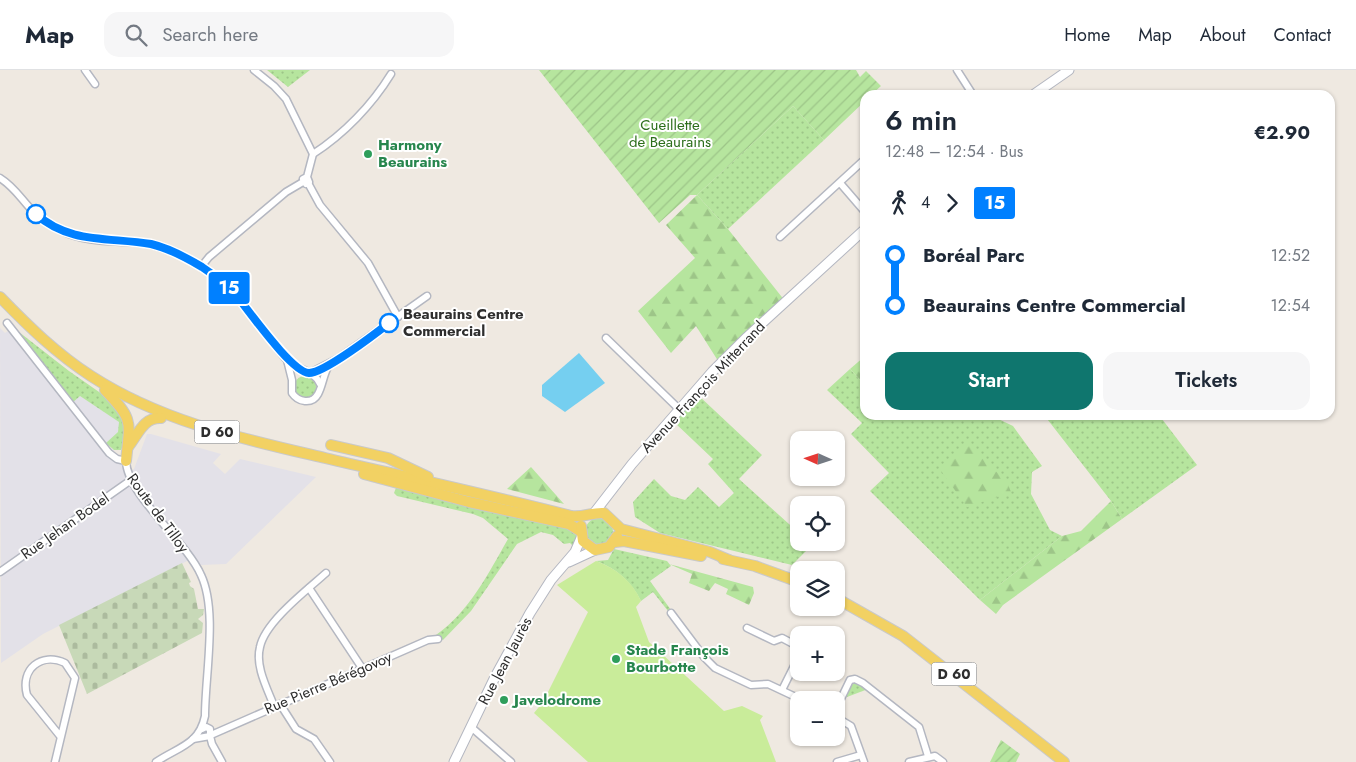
<!DOCTYPE html>
<html lang="en">
<head>
<meta charset="utf-8">
<style>
	:root { --surface:#fff; --page:#f6f6f7; --text:#1f2937; --muted:#747a83; --line:#e0e1e3; --accent:#0f766e }
	body { margin:0; font-family:Jost,sans-serif; background:var(--page); color:var(--text); height:100vh; display:flex; flex-direction:column; font-size:19px; white-space:nowrap }
	* { box-sizing:border-box; margin:0 }
	p { font-size:16px; color:var(--muted) }
	.icon { flex:none; width:28px; height:28px; fill:none; stroke:currentColor; stroke-width:2; stroke-linecap:round; stroke-linejoin:round }
	.map { position:relative; flex:1; overflow:hidden }
	.side { position:absolute; left:860px; top:20px; width:475px; height:330px; display:flex; flex-direction:column; background:var(--surface); border-radius:15px; box-shadow:0 1px 4px #0004 }
	.side>* { flex:none }
	.badge { padding:0 10px; border-radius:4px; font-size:18px; line-height:32px }
	.needle { width:32px; rotate:273deg }
	.tools { position:absolute; left:790px; top:361px; display:grid; gap:10px }
	.tools a { display:grid; place-items:center; width:55px; height:55px; border-radius:10px; background:var(--surface); box-shadow:0 1px 4px #0004; font-size:25px }
	.map>.badge { position:absolute; translate:-50% -50%; box-shadow:0 0 0 2px #fff }
	.legs { display:flex; align-items:center; gap:8px; height:55px; padding:0 25px; font-size:16px }
	.legs p { margin-inline-start:auto }
	.head { display:flex; align-items:center; justify-content:space-between; height:85px; padding:0 25px }
	h1 { font-size:28px; font-weight:600; line-height:38px }
	.primary-button { display:flex; gap:10px; margin-top:auto; padding:10px 25px }
	.primary-button a { flex:1; height:58px; border-radius:15px; background:var(--accent); color:#fff; font-size:20px; font-weight:600; line-height:58px; text-align:center }
	.primary-button a+a { background:var(--page); color:var(--text) }
	ul { padding:0 25px; list-style:none }
	li { display:flex; align-items:center; gap:18px; height:50px; font-size:19px }
	li i { display:grid; place-items:center; width:8px; height:100%; margin:0 6px; background:currentColor }
	li i::after { content:''; width:12px; height:12px; margin:-6px; border:4px solid; border-radius:50%; background:var(--surface) }
	li p { margin-inline-start:auto }
	li:first-child i { background:linear-gradient(#0000 50%,currentColor 0) }
	li:last-child i { background:linear-gradient(currentColor 50%,#0000 0) }
	header { display:flex; align-items:center; gap:30px; box-sizing:border-box; height:70px; padding:0 25px; background:var(--surface); border-bottom:1px solid var(--line) }
	header strong { font-size:24px }
	nav { display:flex; gap:28px; margin-inline-start:auto; font-size:18px }
	.search { width:350px; height:45px; background:var(--page); display:flex; align-items:center; gap:12px; box-sizing:border-box; padding:0 18px; border-radius:15px; color:var(--muted); font-size:19px }
	.map>svg:first-child { display:block }
	.industrial { fill:#e3e1e8 }
	.grass { fill:url(#grass-dots) }
	.forest { fill:url(#forest-firs) }
	.cemetery { fill:url(#cemetery-stones) }
	.garden { fill:url(#garden-furrows) }
	.pitch { fill:#c9ec9a }
	.water { fill:#75cff0 }
	.lines { fill:none; stroke-linecap:round; stroke-linejoin:round }
	.minor-casing { stroke:#b4b7c1; stroke-width:9 }
	.secondary-casing { stroke:#b4b7c1; stroke-width:11 }
	.primary-casing { stroke:#c9c9c9; stroke-width:12 }
	.minor { stroke:#fff; stroke-width:6 }
	.secondary { stroke:#fff; stroke-width:9 }
	.primary { stroke:#f2d163; stroke-width:10 }
	.line-1-casing { stroke:#fff; stroke-width:11 }
	.line-1 { stroke:#0080ff; stroke-width:8 }
	.leisure-dot { fill:#2e9e5b; stroke:#fff; stroke-width:2 }
	.stop-1-dot { fill:#fff; stroke:#0080ff; stroke-width:2.5 }
	.labels { text-anchor:middle; stroke-width:4; stroke-linejoin:round; paint-order:stroke }
	.shield { fill:#fff; stroke:#6d6d6d; stroke-width:1 }
	.shield-label { font-size:14px; font-weight:bold; fill:#2e2e2e }
	.park-label { font-size:15px; fill:#2c6e1b; stroke:#fff }
	.leisure-label { font-size:15px; font-weight:bold; fill:#27864d; stroke:#fff; text-anchor:start }
	.stop-label { font-size:15px; font-weight:bold; fill:#2e2e2e; stroke:#fff; text-anchor:start }
	.street-label { font-size:15px; fill:#2e2e2e; stroke:#fff }
</style>
</head>
<body>
<header>
<strong>Map</strong>
<div class="search"><svg class="icon" aria-label="search" viewBox="0 0 24 24"><circle cx="10" cy="10" r="6"/><path d="M15 15l6 6"/></svg>Search here</div>
<nav><a>Home</a><a>Map</a><a>About</a><a>Contact</a></nav>
</header>
<div class="map">
<svg width="1356" height="692" viewBox="0 0 1356 692">
	<defs>
		<pattern id="grass-dots" width="8" height="8" patternUnits="userSpaceOnUse" patternTransform="scale(1.25)"><rect width="8" height="8" fill="#b6e59e"/><path d="M2 2h.1M6 6h.1" fill="none" stroke="#9dc588" stroke-width="1.8" stroke-linecap="round"/></pattern>
		<pattern id="forest-firs" width="22" height="20" patternUnits="userSpaceOnUse" patternTransform="scale(1.25)"><rect width="22" height="20" fill="#b6e59e"/><path d="M5 1l3.5 6h-7zM16 11l3.5 6h-7z" fill="#9dc588"/></pattern>
		<pattern id="cemetery-stones" width="16" height="16" patternUnits="userSpaceOnUse" patternTransform="scale(1.25)"><rect width="16" height="16" fill="#c8d9b8"/><path d="M2 7V4a2 2 0 0 1 4 0v3zM10 15v-3a2 2 0 0 1 4 0v3z" fill="#acbb9e"/></pattern>
		<pattern id="garden-furrows" width="10" height="10" patternUnits="userSpaceOnUse" patternTransform="scale(1.25)"><rect width="10" height="10" fill="#b6e59e"/><path d="M-1 1l2-2M0 10L10 0M9 11l2-2" fill="none" stroke="#9dc588"/></pattern>
	</defs>
	<rect width="100%" height="100%" fill="#efe9e1"/>
	<!-- industrial -->
	<path class="industrial" d="M 0,258 L 5,263 L 11,259 L 71,333 L 80,326 L 120,352 L 118,362 L 109,377 L 114,380 L 113,387 L 126,391 L 128,403 L 134,399 L 147,364 L 151,364 L 221,384 L 213,393 L 225,404 L 240,389 L 316,407 L 226,494 L 201,495 L 195,487 L 43,564 L 1,593 Z"/>
	<!-- grass -->
	<g class="grass">
		<path d="M 267,0 L 310,0 L 288,17 Z"/>
		<path d="M 793,36 L 824,70 L 728,159 L 697,125 Z"/>
		<path d="M 10,255 L 69,301 L 122,338 L 125,372 L 121,380 L 114,380 L 106,373 L 118,362 L 119,352 L 80,326 L 71,334 Z"/>
		<path d="M 850,299 L 865,315 L 865,345 L 990,345 L 1013,356 L 1042,396 L 1032,402 L 1031,424 L 1050,460 L 1062,466 L 980,530 L 870,421 L 889,403 L 851,364 L 862,353 L 827,320 Z"/>
		<circle cx="305" cy="317" r="11"/>
		<path d="M 698,325 L 762,385 L 739,409 L 799,463 L 799,472 L 809,473 L 812,475 L 792,495 L 660,463 L 635,447 L 633,432 L 654,409 L 671,426 L 685,430 L 698,417 L 719,437 L 734,423 L 708,394 L 713,389 L 674,352 Z"/>
		<path d="M 1044,345 L 1159,345 L 1197,395 L 1122,449 L 1111,431 Z"/>
		<path d="M 397,415 L 566,456 L 577,465 L 575,478 L 570,473 L 564,474 L 553,465 L 541,462 L 517,474 L 471,541 L 443,570 L 436,565 C 469,542 488,504 508,469 L 483,448 L 473,444 L 397,426 L 394,423 Z"/>
		<circle cx="599" cy="462" r="14"/>
		<path d="M 614,479 L 667,491 L 671,496 L 650,511 L 671,540 L 668,541 L 653,522 L 641,531 C 631,511 616,498 596,491 L 608,490 Z"/>
		<path d="M 856,613 L 868,619 L 847,627 L 845,622 L 848,616 Z"/>
	</g>
	<!-- forest -->
	<g class="forest">
		<path d="M 697,125 L 728,159 L 785,231 L 720,294 L 696,256 L 671,283 L 638,241 L 695,188 L 666,155 Z"/>
		<path d="M 865,286 L 865,315 L 850,299 Z"/>
		<path d="M 966,372 L 1007,412 L 1011,422 L 967,437 L 939,398 Z"/>
		<path d="M 531,397 L 564,434 L 507,419 Z"/>
		<path d="M 1111,431 L 1122,449 L 1003,535 L 996,544 L 980,530 L 1062,466 L 1081,461 Z"/>
		<path d="M 669,494 L 753,517 L 754,523 L 749,535 L 726,524 L 728,519 L 715,513 L 709,521 L 689,513 L 692,504 Z"/>
	</g>
	<!-- cemetery -->
	<path class="cemetery" d="M 182,493 L 191,512 L 189,513 L 190,516 L 194,519 L 198,539 L 204,539 L 203,545 L 198,549 L 203,553 L 202,563 L 87,624 L 59,555 Z"/>
	<!-- garden -->
	<g class="garden">
		<path d="M 539,0 L 856,0 L 860,7 L 866,1 L 881,16 L 871,25 L 865,25 L 865,31 L 824,70 L 793,36 L 697,125 L 690,125 L 659,153 Z"/>
		<path d="M 1001,670 L 1020,684 L 1016,692 L 990,692 Z"/>
	</g>
	<!-- pitch -->
	<path class="pitch" d="M 596,491 C 616,498 632,511 641,531 L 636,537 L 649,572 L 724,641 L 742,636 L 763,646 L 760,650 L 776,692 L 588,692 L 534,643 L 543,632 L 588,542 L 557,515 Z"/>
	<!-- water -->
	<path class="water" d="M 579,283 L 605,313 L 565,342 L 542,326 L 542,315 Z"/>
	<g class="lines">
		<!-- minor casing -->
		<g class="minor-casing">
			<g id="minor">
				<path d="M 85,0 L 95,14"/>
				<path d="M 254,0 L 274,16 L 286,29 L 313,84"/>
				<path d="M 957,0 L 973,25"/>
				<path d="M 307,107 L 303,109 L 306,114 L 309,112 L 307,107 L 313,84 C 344,64 372,35 391,4"/>
				<path d="M 0,108 C 13,116 19,126 29,137 C 38,148 50,155 62,161 C 88,174 121,170 148,174 C 159,176 167,180 177,184 C 227,204 252,248 285,288 C 295,300 315,300 320,314"/>
				<path d="M 308,113 L 320,135 L 368,193 L 398,247"/>
				<path d="M 840,113 L 865,142"/>
				<path d="M 780,167 L 865,89"/>
				<path d="M 201,197 L 209,187 L 286,122 L 303,112"/>
				<path d="M 7,253 L 109,383 L 117,389 L 126,391 C 127,425 186,471 201,505 C 218,541 205,605 205,646 C 199,675 178,677 156,692"/>
				<path d="M 606,268 L 679,339"/>
				<path d="M 287,290 L 292,310 L 292,323 C 298,332 312,335 318,324 C 323,315 323,305 329,295"/>
				<path d="M 310,303 L 339,288 L 427,226"/>
				<path d="M 0,502 L 131,410"/>
				<path d="M 309,518 L 362,598"/>
				<path d="M 671,543 L 704,587 L 715,598 L 751,615 L 768,614 L 802,630"/>
				<path d="M 747,558 L 774,571 L 782,568 L 799,577"/>
				<path d="M 782,620 L 799,586"/>
				<path d="M 280,634 L 296,659 L 314,669 L 330,692"/>
				<path d="M 274,636 C 267,618 255,596 260,577 C 265,552 307,520 326,503"/>
				<path d="M 836,639 L 850,610 L 855,609 L 863,613 L 919,657 L 928,686"/>
				<path d="M 836,647 L 851,656 L 864,692"/>
				<path d="M 471,657 L 511,692"/>
				<path d="M 211,665 L 428,570 L 438,569"/>
				<path d="M 210,666 L 212,674 L 222,692"/>
				<path d="M 193,669 L 210,666 L 210,659 L 206,657 L 202,659"/>
				<path d="M 55,692 L 75,608 L 65,593 C 41,582 20,599 27,625 L 60,666"/>
				<path d="M 837,692 L 861,685"/>
				<path d="M 909,692 L 935,686 L 943,692"/>
			</g>
		</g>
		<!-- secondary casing -->
		<g class="secondary-casing">
			<g id="secondary">
				<path d="M 1033,25 L 1069,0"/>
				<path d="M 594,443 L 632,394 L 712,302 L 747,267 L 865,159"/>
				<path d="M 569,492 L 595,480"/>
				<path d="M 454,692 L 495,607 L 530,543 L 551,510 L 575,482 L 581,468"/>
			</g>
		</g>
		<!-- primary casing -->
		<g class="primary-casing">
			<g id="primary">
				<path d="M 0,227 C 28,256 57,284 91,306 C 162,352 243,369 325,388 C 407,407 489,425 571,446 C 583,448 592,442 604,443 L 621,459 L 710,482 L 729,490"/>
				<path d="M 105,320 C 134,350 130,351 126,391"/>
				<path d="M 331,375 L 388,388 L 428,407"/>
				<path d="M 128,377 C 138,365 143,347 161,348"/>
				<path d="M 364,404 L 469,432 L 569,454 L 580,461"/>
				<path d="M 581,456 L 583,471 L 595,480 L 609,477 L 617,466"/>
				<path d="M 615,472 L 624,471 L 701,486"/>
				<path d="M 723,489 L 755,496 L 799,512"/>
				<path d="M 836,528 L 903,566 L 1064,692"/>
			</g>
		</g>
		<!-- minor -->
		<use href="#minor" class="minor"/>
		<!-- secondary -->
		<use href="#secondary" class="secondary"/>
		<!-- primary -->
		<use href="#primary" class="primary"/>
	</g>
	<g class="lines">
		<!-- line-1 casing -->
		<g class="line-1-casing">
			<path id="line-1" d="M 36,144 C 69,174 110,167 151,174 C 168,178 187,188 202,197 C 214,205 225,214 235,224 C 248,239 291,302 309,303 C 324,303 375,264 389,253"/>
		</g>
		<!-- line-1 -->
		<use href="#line-1" class="line-1"/>
	</g>
	<!-- markers -->
	<g class="leisure-dot">
		<circle cx="368" cy="84" r="5"/>
		<circle cx="616" cy="589" r="5"/>
		<circle cx="504" cy="630" r="5"/>
	</g>
	<g class="stop-1-dot">
		<circle cx="36" cy="144" r="9"/>
		<circle cx="389" cy="253" r="9"/>
	</g>
	<g class="labels">
		<!-- shield labels -->
		<g class="shield">
			<rect x="194.5" y="350.5" width="45" height="23" rx="4"/>
			<rect x="931.5" y="592.5" width="45" height="23" rx="4"/>
		</g>
		<g class="shield-label">
			<text x="217" y="367">D 60</text>
			<text x="954" y="609">D 60</text>
		</g>
		<!-- park labels -->
		<g class="park-label">
			<text x="670" y="60">Cueillette<tspan x="670" dy="17">de Beaurains</tspan></text>
		</g>
		<!-- leisure labels -->
		<g class="leisure-label">
			<text x="378" y="80">Harmony<tspan x="378" dy="17">Beaurains</tspan></text>
			<text x="626" y="585">Stade François<tspan x="626" dy="17">Bourbotte</tspan></text>
			<text x="514" y="635">Javelodrome</text>
		</g>
		<!-- stop labels -->
		<g class="stop-label">
			<text x="403" y="249">Beaurains Centre<tspan x="403" dy="17">Commercial</tspan></text>
		</g>
		<!-- street labels -->
		<g class="street-label">
			<text transform="translate(703 317) rotate(-47)" y="5">Avenue François Mitterrand</text>
			<text transform="translate(158 443) rotate(54)" y="5">Route de Tilloy</text>
			<text transform="translate(65 456) rotate(-35)" y="5">Rue Jehan Bodel</text>
			<text transform="translate(505 591) rotate(-62)" y="5">Rue Jean Jaurès</text>
			<text transform="translate(328 613) rotate(-23)" y="5">Rue Pierre Bérégovoy</text>
		</g>
	</g>
</svg>
<div class="tools">
<a><svg class="needle" viewBox="-14 -14 28 28"><path d="M0-13l5 13h-10z" fill="#e53935"/><path d="M0 13l5-13h-10z" fill="#747a83"/></svg></a>
<a><svg class="icon" aria-label="locate" viewBox="0 0 24 24"><circle cx="12" cy="12" r="6"/><path d="M12 2v4M12 18v4M2 12h4M18 12h4"/></svg></a>
<a><svg class="icon" aria-label="layers" viewBox="0 0 24 24"><path d="M12 4l9 5-9 5-9-5zM3 14l9 5 9-5"/></svg></a>
<a>+</a>
<a>−</a>
</div>
<b class="badge" style="left:229px;top:218px;background:#0080ff;color:#fff">15</b>
<section class="side">
<div class="head"><div><h1>6 min</h1><p>12:48 – 12:54 · Bus</p></div><b>€2.90</b></div>
<div class="legs"><svg class="icon" aria-label="walk" viewBox="0 0 24 24"><circle cx="13" cy="4" r="2"/><path d="M13 8l-2 6 4 7M11 14l-3 7M7 12l3-4h3l4 4"/></svg>4<svg class="icon" aria-label="forward" viewBox="0 0 24 24"><path d="M9 5l7 7-7 7"/></svg><b class="badge" style="background:#0080ff;color:#fff">15</b></div>
<ul>
<li><i style="color:#0080ff"></i><b>Boréal Parc</b><p>12:52</p></li>
<li><i style="color:#0080ff"></i><b>Beaurains Centre Commercial</b><p>12:54</p></li>
</ul>
<div class="primary-button"><a>Start</a><a>Tickets</a></div>
</section>
</div>
</body>
</html>
